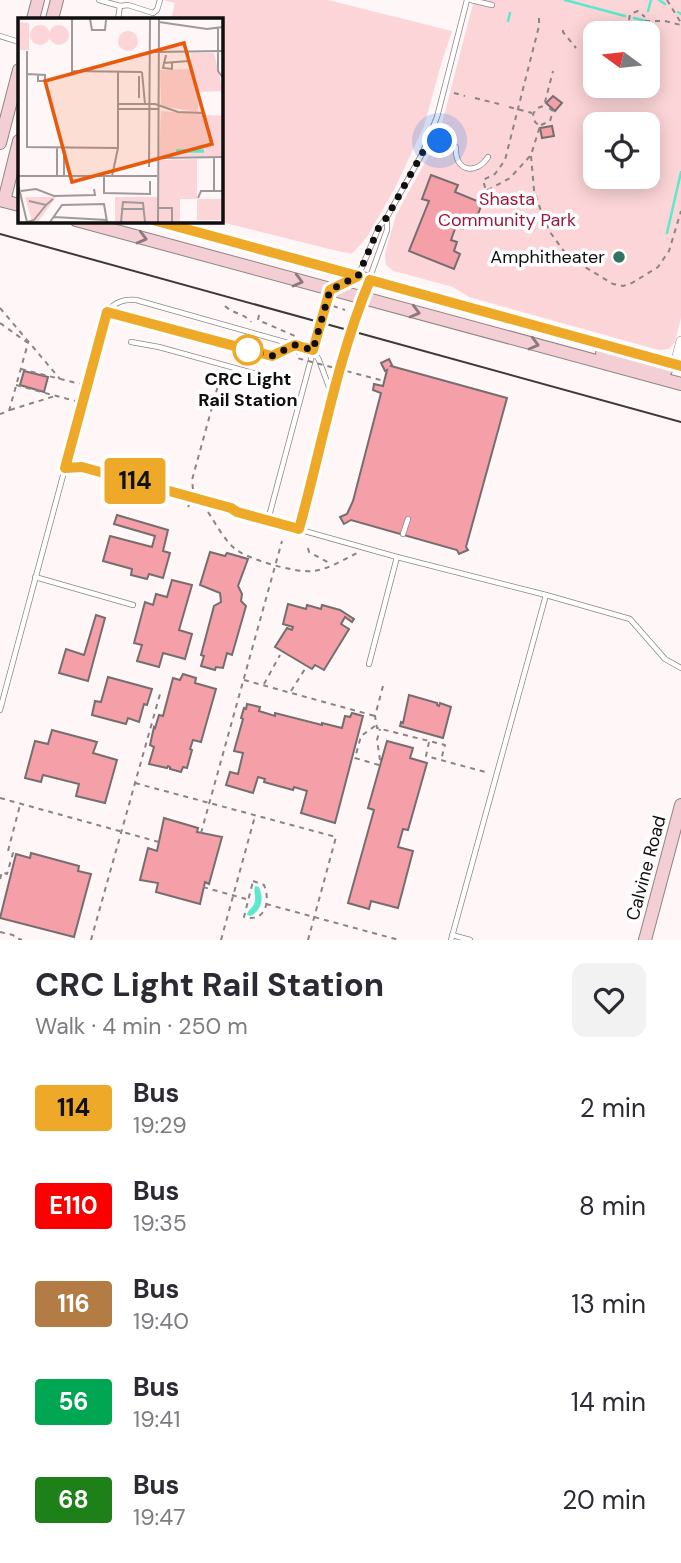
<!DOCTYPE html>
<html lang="en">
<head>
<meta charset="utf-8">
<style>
	:root { --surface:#fff; --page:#f2f2f3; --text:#2b2b33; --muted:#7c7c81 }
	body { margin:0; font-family:"DM Sans",sans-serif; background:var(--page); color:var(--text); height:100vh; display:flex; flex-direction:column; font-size:26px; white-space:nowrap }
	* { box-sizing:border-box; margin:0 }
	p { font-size:23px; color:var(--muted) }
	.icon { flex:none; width:38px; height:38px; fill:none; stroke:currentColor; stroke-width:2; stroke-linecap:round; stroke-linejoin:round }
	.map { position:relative; height:940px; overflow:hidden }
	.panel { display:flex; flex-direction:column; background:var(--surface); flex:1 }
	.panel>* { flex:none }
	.badge { padding:0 14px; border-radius:5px; font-size:24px; line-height:46px }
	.needle { width:46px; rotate:285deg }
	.buttons { position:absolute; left:583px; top:21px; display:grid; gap:14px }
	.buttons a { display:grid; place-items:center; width:77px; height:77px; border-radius:14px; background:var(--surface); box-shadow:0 4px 18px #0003; font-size:35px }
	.you { position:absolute; width:35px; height:35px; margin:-18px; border:5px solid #fff; border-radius:50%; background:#1a73e8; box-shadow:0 0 0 10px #1a73e833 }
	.map>.badge { position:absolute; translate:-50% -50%; box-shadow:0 0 0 4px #fff }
	.round { display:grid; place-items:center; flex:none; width:74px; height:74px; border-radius:14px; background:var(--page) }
	.headline { display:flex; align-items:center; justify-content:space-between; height:119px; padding:0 35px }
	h1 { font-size:33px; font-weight:700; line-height:52px }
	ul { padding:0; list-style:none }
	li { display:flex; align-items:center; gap:21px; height:98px; padding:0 35px }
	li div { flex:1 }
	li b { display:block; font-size:26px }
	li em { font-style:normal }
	li .badge { min-width:77px; font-weight:700; text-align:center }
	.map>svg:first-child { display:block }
	.green { fill:#fcd5d8; fill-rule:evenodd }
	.water { fill:#5ce9cb }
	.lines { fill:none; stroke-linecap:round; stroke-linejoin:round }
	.stream { stroke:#5ce9cb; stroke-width:2.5 }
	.building { fill:#f59fa8; stroke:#756e6e; stroke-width:2 }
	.lane-casing { stroke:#8d8686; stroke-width:6 }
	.street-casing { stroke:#8d8686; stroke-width:10 }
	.secondary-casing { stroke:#8d8686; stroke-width:14 }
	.path { stroke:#8a8485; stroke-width:2; stroke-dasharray:5 5; stroke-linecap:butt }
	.lane { stroke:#fff; stroke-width:4.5 }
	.street { stroke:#fff; stroke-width:9 }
	.secondary { stroke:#f3ced4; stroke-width:12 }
	.tram { stroke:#3c3939; stroke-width:2 }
	.path-bridge { stroke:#8a8485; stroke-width:2; stroke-dasharray:5 5; stroke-linecap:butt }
	.oneway { stroke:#8d787b }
	.line-casing { stroke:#fff; stroke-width:16 }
	.line { stroke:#eea928; stroke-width:10 }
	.walk { stroke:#100e0e; stroke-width:7; stroke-dasharray:0 12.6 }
	.poi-dot { fill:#307364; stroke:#fff; stroke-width:2.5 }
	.stop-dot { fill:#fff; stroke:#eea928; stroke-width:3.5 }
	.labels { text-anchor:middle; stroke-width:7; stroke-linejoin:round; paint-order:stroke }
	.park-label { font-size:18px; fill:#971a3a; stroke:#fff }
	.poi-label { font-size:18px; fill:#100e0e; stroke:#fff; text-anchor:end }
	.stop-label { font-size:18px; font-weight:bold; fill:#100e0e; stroke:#fff }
	.street-label { font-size:18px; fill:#100e0e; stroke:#fff }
	.inset-river { fill:none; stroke:#5ce9cb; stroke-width:3.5 }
	.inset-road { fill:none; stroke:#9f999a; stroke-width:2 }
	.view { fill:#e8590c; fill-opacity:0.15; stroke:#e8590c; stroke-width:3.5 }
	.inset-edge { fill:none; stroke:#100e0e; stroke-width:3.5 }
</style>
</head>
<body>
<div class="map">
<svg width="681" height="940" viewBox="0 0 681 940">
	<rect width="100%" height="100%" fill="#fff6f7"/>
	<!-- green -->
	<g class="green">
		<path d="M 163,0 L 328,0 L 452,31 L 442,61 L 424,126 L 395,188 L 367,237 L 352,254 L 329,249 L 217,221 L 220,220 L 220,19 L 171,19 L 175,3 Z"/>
		<path d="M 474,0 L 681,0 L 681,318 L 675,342 L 669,349 L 659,350 L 469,297 L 453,287 L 394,271 L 386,265 L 385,254 L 396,215 L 428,157 L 441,127 ZM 595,33 L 648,33 L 648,86 L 595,86 ZM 595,124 L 648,124 L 648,177 L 595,177 Z"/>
	</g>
	<!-- water -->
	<path class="water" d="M 255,886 L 259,887 C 264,899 262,909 251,916 L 247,915 C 248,909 252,909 254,904 C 257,897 253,892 255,886 Z"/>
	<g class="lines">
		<!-- stream -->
		<g class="stream">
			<path d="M 565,0 L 625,16"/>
			<path d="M 659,0 L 665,4"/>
			<path d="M 648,11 L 651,0"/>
			<path d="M 678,12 L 681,14"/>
			<path d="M 634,18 L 646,21"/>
			<path d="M 508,21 L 510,13"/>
			<path d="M 667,233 L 681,172"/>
		</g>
	</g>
	<!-- building -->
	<g class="building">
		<path d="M 553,96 L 562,103 L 555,111 L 546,103 Z"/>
		<path d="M 552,126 L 554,136 L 542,138 L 540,128 Z"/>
		<path d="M 431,175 L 458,185 L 455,192 L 482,203 L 476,220 L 468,217 L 463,229 L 456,226 L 451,240 L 457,242 L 454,251 L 460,254 L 454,269 L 409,251 L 429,201 L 422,199 Z"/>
		<path d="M 389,359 L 392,365 L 391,366 L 507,398 L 466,547 L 468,550 L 459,554 L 457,550 L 351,520 L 344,524 L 340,517 L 347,514 L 353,501 L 381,393 L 373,390 L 374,384 L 383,386 L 387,370 L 385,371 L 381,363 Z"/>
		<path d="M 24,371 L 48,377 L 44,392 L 20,385 Z"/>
		<path d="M 117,515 L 168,530 L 163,551 L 170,553 L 163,578 L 149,574 L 147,579 L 131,575 L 132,569 L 103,561 L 110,536 L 152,547 L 155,536 L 114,524 Z"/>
		<path d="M 210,552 L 225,556 L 227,553 L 248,559 L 238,586 L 242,594 L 241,601 L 246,606 L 232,655 L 227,653 L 223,668 L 216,667 L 215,670 L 201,666 L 204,656 L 201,655 L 214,606 L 221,602 L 220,593 L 200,585 Z"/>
		<path d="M 172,580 L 192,585 L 179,630 L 192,634 L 185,659 L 163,653 L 159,667 L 137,661 L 142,645 L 134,643 L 145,602 L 153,605 L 156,594 L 167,597 Z"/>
		<path d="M 288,604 L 306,609 L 307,605 L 321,609 L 322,605 L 340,610 L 354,619 L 352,622 L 345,617 L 341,624 L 349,629 L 324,670 L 315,665 L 312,669 L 275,647 L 287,628 L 292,630 L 293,627 L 283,624 Z"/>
		<path d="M 96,615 L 105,618 L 88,681 L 59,673 L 66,649 L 84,655 Z"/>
		<path d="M 183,674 L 196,678 L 195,683 L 216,689 L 201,742 L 193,740 L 190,749 L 192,750 L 187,768 L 183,767 L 181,772 L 170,769 L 170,767 L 168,766 L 167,768 L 149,764 L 154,747 L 150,745 L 154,727 L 155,728 L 159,715 L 163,716 L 173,678 L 180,680 Z"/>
		<path d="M 108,677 L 152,689 L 147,705 L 144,704 L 139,722 L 128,718 L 126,724 L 92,715 L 95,701 L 101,702 Z"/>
		<path d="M 409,695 L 437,703 L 437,705 L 439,706 L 440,703 L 451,707 L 443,738 L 400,726 L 401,722 L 403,723 Z"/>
		<path d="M 247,704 L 260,707 L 259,711 L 275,716 L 275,713 L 322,725 L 322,723 L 342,728 L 345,716 L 350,717 L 352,713 L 363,716 L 335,823 L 301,813 L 307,791 L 294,787 L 293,790 L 264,782 L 265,779 L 258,777 L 253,793 L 226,785 L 230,772 L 238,774 L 243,753 L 234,751 L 243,719 L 241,718 L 244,708 L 246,709 Z"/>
		<path d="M 52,730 L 97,742 L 93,753 L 117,760 L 105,803 L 76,796 L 79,784 L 43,775 L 41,782 L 25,778 L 35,741 L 48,744 Z"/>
		<path d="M 387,741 L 413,748 L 410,758 L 427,763 L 408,830 L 403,829 L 398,847 L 413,851 L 398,908 L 371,901 L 369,909 L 348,903 L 374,810 L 368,808 Z"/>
		<path d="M 164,818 L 198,828 L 197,832 L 222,837 L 209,884 L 205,882 L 200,904 L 156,892 L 158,883 L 140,880 L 148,848 L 157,851 Z"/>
		<path d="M 31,853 L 79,866 L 78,871 L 91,874 L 74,937 L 0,918 L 16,854 L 30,858 Z"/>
	</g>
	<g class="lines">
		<!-- lane casing -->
		<g class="lane-casing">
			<g id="lane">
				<path d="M 99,0 L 120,6 L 118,19"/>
				<path d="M 471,0 L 492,5"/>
				<path d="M 120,6 L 128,5 L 153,13 L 157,10 L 160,0"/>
				<path d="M 0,36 L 19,42"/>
				<path d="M 430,136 L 456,147 C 454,171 476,176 488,157"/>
				<path d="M 359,274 L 379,227 L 387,217 L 422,154 L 437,117 L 467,0"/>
				<path d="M 335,287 L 353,279"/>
				<path d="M 107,312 L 267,355 L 275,355 L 295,345"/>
				<path d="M 131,342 L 159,347 L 267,377"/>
				<path d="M 65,468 L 82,467 L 231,508 L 237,512 L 397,557 L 546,595 L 451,940"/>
				<path d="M 268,520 L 329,292"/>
				<path d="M 299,529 L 357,313 L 387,230 L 387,218"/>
				<path d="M 403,534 L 408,519"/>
				<path d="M 35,577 L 133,605"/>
				<path d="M 546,595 L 630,619 L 665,659 L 681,668"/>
				<path d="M 369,664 L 397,557"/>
				<path d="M 0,710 L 107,312 C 115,302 123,299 136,300 L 313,350 L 319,360 L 333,398"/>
				<path d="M 452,935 L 470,940"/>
			</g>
		</g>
		<!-- street casing -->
		<g class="street-casing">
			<path id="street" d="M 675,364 L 681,341"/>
		</g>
		<!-- secondary casing -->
		<g class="secondary-casing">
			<g id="secondary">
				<path d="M 33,19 L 38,0"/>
				<path d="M 52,19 L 57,0"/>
				<path d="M 0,143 L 19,70"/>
				<path d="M 0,200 L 19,205"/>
				<path d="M 4,201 L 19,141"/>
				<path d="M 76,220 L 681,384"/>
				<path d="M 152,220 L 681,366"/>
				<path d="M 602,353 L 666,370"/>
				<path d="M 645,940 L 681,805"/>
			</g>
		</g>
		<!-- path -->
		<g class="path">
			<path d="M 667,0 L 681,23"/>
			<path d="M 539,18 L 539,26 L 505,160 L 495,174 L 483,180 L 486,191 L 510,178 L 531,155 L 540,126 L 535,122 L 533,114 L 537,108 L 544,106 L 553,71"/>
			<path d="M 629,20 L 630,14 L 638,11 L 645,17"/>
			<path d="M 645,21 L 665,21 L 681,25"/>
			<path d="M 563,30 L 563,32 L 576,48"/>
			<path d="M 454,93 L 465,96"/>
			<path d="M 475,98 L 499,104"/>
			<path d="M 509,107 L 532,113"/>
			<path d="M 541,125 L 550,121 L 553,111 L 546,106"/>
			<path d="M 531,156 L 534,190 L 541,211 L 550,232 L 563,250 L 580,264 L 613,284 L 623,286 L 632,283 L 658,267 L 669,251 L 681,211"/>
			<path d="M 225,306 C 233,314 244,313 251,322"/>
			<path d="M 333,306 L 345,310"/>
			<path d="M 0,308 L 60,379"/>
			<path d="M 0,323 L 28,343 L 9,411 L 0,414"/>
			<path d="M 21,369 L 80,384"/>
			<path d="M 16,385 L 75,401"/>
			<path d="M 10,410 L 55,396"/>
			<path d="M 193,489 L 192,480 L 222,371"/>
			<path d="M 188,507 L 189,505"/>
			<path d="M 208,512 C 216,524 223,538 234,548 C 246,559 295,573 312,571 C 327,570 343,560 357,553"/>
			<path d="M 308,548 L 309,552 L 331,564"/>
			<path d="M 244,680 L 375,716"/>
			<path d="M 264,684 L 280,655"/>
			<path d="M 383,686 L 375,716 L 377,728 L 445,745 L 441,760"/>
			<path d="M 291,691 L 305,669"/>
			<path d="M 375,726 L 361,736 L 355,758 L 379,765 L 380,760 L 377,740 L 380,729"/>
			<path d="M 429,742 L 426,756 L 489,773"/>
			<path d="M 135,783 L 336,837 L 308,940"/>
			<path d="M 0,798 L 159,842"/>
			<path d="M 201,833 L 282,541"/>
			<path d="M 0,879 L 2,872 L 7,874 L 13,853 L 8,851 L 20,805"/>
			<path d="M 253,881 L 264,885 C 271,902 265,923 244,917 Z"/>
			<path d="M 203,887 L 246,899"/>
			<path d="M 266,904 L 399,940"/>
			<path d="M 0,932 L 13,935 L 16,938 L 22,940"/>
			<path d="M 91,940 L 160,694"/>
			<path d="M 221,940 L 255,816"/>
		</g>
		<!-- lane -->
		<use href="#lane" class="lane"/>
		<!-- street -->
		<use href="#street" class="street"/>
		<!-- secondary -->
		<use href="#secondary" class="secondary"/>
		<!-- tram -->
		<path class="tram" d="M 0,234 L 681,422"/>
		<!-- path-bridge -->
		<path class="path-bridge" d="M 259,315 L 258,320 L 297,337 L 297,358 L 384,381"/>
	</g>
	<!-- one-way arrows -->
	<defs><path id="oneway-chevron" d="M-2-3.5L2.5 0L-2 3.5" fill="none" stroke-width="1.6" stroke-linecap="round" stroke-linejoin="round" transform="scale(1.75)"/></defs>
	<g class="oneway">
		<use href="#oneway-chevron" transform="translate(142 238) rotate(15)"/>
		<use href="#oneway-chevron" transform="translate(298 281) rotate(15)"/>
		<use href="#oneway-chevron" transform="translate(415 312) rotate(15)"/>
		<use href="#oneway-chevron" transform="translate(534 344) rotate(15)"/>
	</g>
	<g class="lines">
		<!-- line casing -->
		<g class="line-casing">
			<path id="line" d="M 153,220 L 358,276 L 330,290 L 313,350 L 295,345 L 272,356 L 107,312 L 65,468 L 82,467 L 231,508 L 237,512 L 299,529 C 322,446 337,359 370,280 L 681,366"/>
		</g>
		<!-- line -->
		<use href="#line" class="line"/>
		<!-- walk -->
		<path class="walk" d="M 248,350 L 272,356 L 295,345 L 313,350 L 330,290 L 358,276 L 379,227 L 387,217 L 422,154 L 430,136 L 440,141"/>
	</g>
	<!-- markers -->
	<circle class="poi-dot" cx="619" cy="257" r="7"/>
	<circle class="stop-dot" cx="248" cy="350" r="14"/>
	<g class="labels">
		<!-- park labels -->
		<g class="park-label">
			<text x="507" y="205">Shasta<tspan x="507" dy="21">Community Park</tspan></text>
		</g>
		<!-- poi labels -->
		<g class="poi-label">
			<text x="605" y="263">Amphitheater</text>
		</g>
		<!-- stop labels -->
		<g class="stop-label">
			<text x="248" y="385">CRC Light<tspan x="248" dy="21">Rail Station</tspan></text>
		</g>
		<!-- street labels -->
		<g class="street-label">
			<text transform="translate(646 868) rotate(-75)" y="6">Calvine Road</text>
		</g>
	</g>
	<!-- overview -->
	<g transform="translate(18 18)">
		<rect width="205" height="205" fill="#fff6f7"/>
		<path d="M 0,4 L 11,5 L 11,32 L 0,32 ZM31 17a10 10 0 1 1 20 0a10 10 0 1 1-20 0ZM12 17a10 10 0 1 1 20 0a10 10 0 1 1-20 0ZM100 23a10 10 0 1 1 20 0a10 10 0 1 1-20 0ZM 173,35 L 196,35 L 205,73 L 180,74 L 180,94 L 143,88 L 142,52 L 173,51 ZM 143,93 L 205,98 L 205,139 L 141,138 ZM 179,141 L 179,181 L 205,181 L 205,202 L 179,202 L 179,181 L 162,181 L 162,204 L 97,204 L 97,179 L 140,179 L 141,142 ZM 7,179 L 38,179 L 20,204 L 14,204 Z" fill="#fcd5d8"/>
		<path class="inset-river" d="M 158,133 L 186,133"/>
		<path class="inset-road" d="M 54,0 L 54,53 L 124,54M 72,1 L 74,12 L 87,12 L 88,2M 141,4 L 189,11 L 205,9M 200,9 L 200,53 L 205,60M 9,33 L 9,129 L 100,130 L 100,54M 137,34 L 205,33M 148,37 L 145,50 L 154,51 L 154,45M 145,45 L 170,43 L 170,34M 124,54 L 127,86M 9,56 L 27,57 L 27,63 L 20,63 L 20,57M 121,58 L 121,80M 100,86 L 137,86 L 160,94 L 185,95 L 185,99M 100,91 L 141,91M 39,130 L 39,158M 46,130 L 46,158M 140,140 L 205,139M 131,149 L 132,0M 0,158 L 139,158M 86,158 L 86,175 L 132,176 L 132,163M 94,158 L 100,130M 0,166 L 9,204M 3,173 L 18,171 L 36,178 L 77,177 L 76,171M 196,173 L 196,140M 180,180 L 183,173 L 205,173M 11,183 L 28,187 L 35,181M 140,190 L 154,190 L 154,204M 103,191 L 126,191M 36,199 L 89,202M 9,204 L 16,202 L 28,187M 32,204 L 44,187 L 86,186 L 89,204M 103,204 L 105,184 L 125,185 L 127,204M 140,204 L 141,0"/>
		<path class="view" d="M 166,25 L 194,126 L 54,164 L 27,63 Z"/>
		<rect width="205" height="205" class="inset-edge"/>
	</g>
</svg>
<div class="buttons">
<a><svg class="needle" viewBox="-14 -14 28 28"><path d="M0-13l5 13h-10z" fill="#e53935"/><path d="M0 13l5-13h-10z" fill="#7c7c81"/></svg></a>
<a><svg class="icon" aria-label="locate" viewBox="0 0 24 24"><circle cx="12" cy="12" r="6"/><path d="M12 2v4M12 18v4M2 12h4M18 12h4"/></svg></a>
</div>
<div class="you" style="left:440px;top:141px"></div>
<b class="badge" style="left:135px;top:481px;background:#eea928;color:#111">114</b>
</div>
<section class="panel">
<div class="headline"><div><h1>CRC Light Rail Station</h1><p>Walk · 4 min · 250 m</p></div><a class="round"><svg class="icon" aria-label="heart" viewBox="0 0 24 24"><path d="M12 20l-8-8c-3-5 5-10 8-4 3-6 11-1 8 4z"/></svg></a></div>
<ul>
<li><span class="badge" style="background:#eea928;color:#111">114</span><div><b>Bus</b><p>19:29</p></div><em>2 min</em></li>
<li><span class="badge" style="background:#fa0000;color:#fff">E110</span><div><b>Bus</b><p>19:35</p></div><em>8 min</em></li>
<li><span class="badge" style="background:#b27c44;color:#fff">116</span><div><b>Bus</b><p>19:40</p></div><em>13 min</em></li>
<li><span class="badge" style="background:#00a651;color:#fff">56</span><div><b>Bus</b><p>19:41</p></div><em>14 min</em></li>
<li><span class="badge" style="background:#1e8019;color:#fff">68</span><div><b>Bus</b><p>19:47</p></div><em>20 min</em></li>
</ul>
</section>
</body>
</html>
